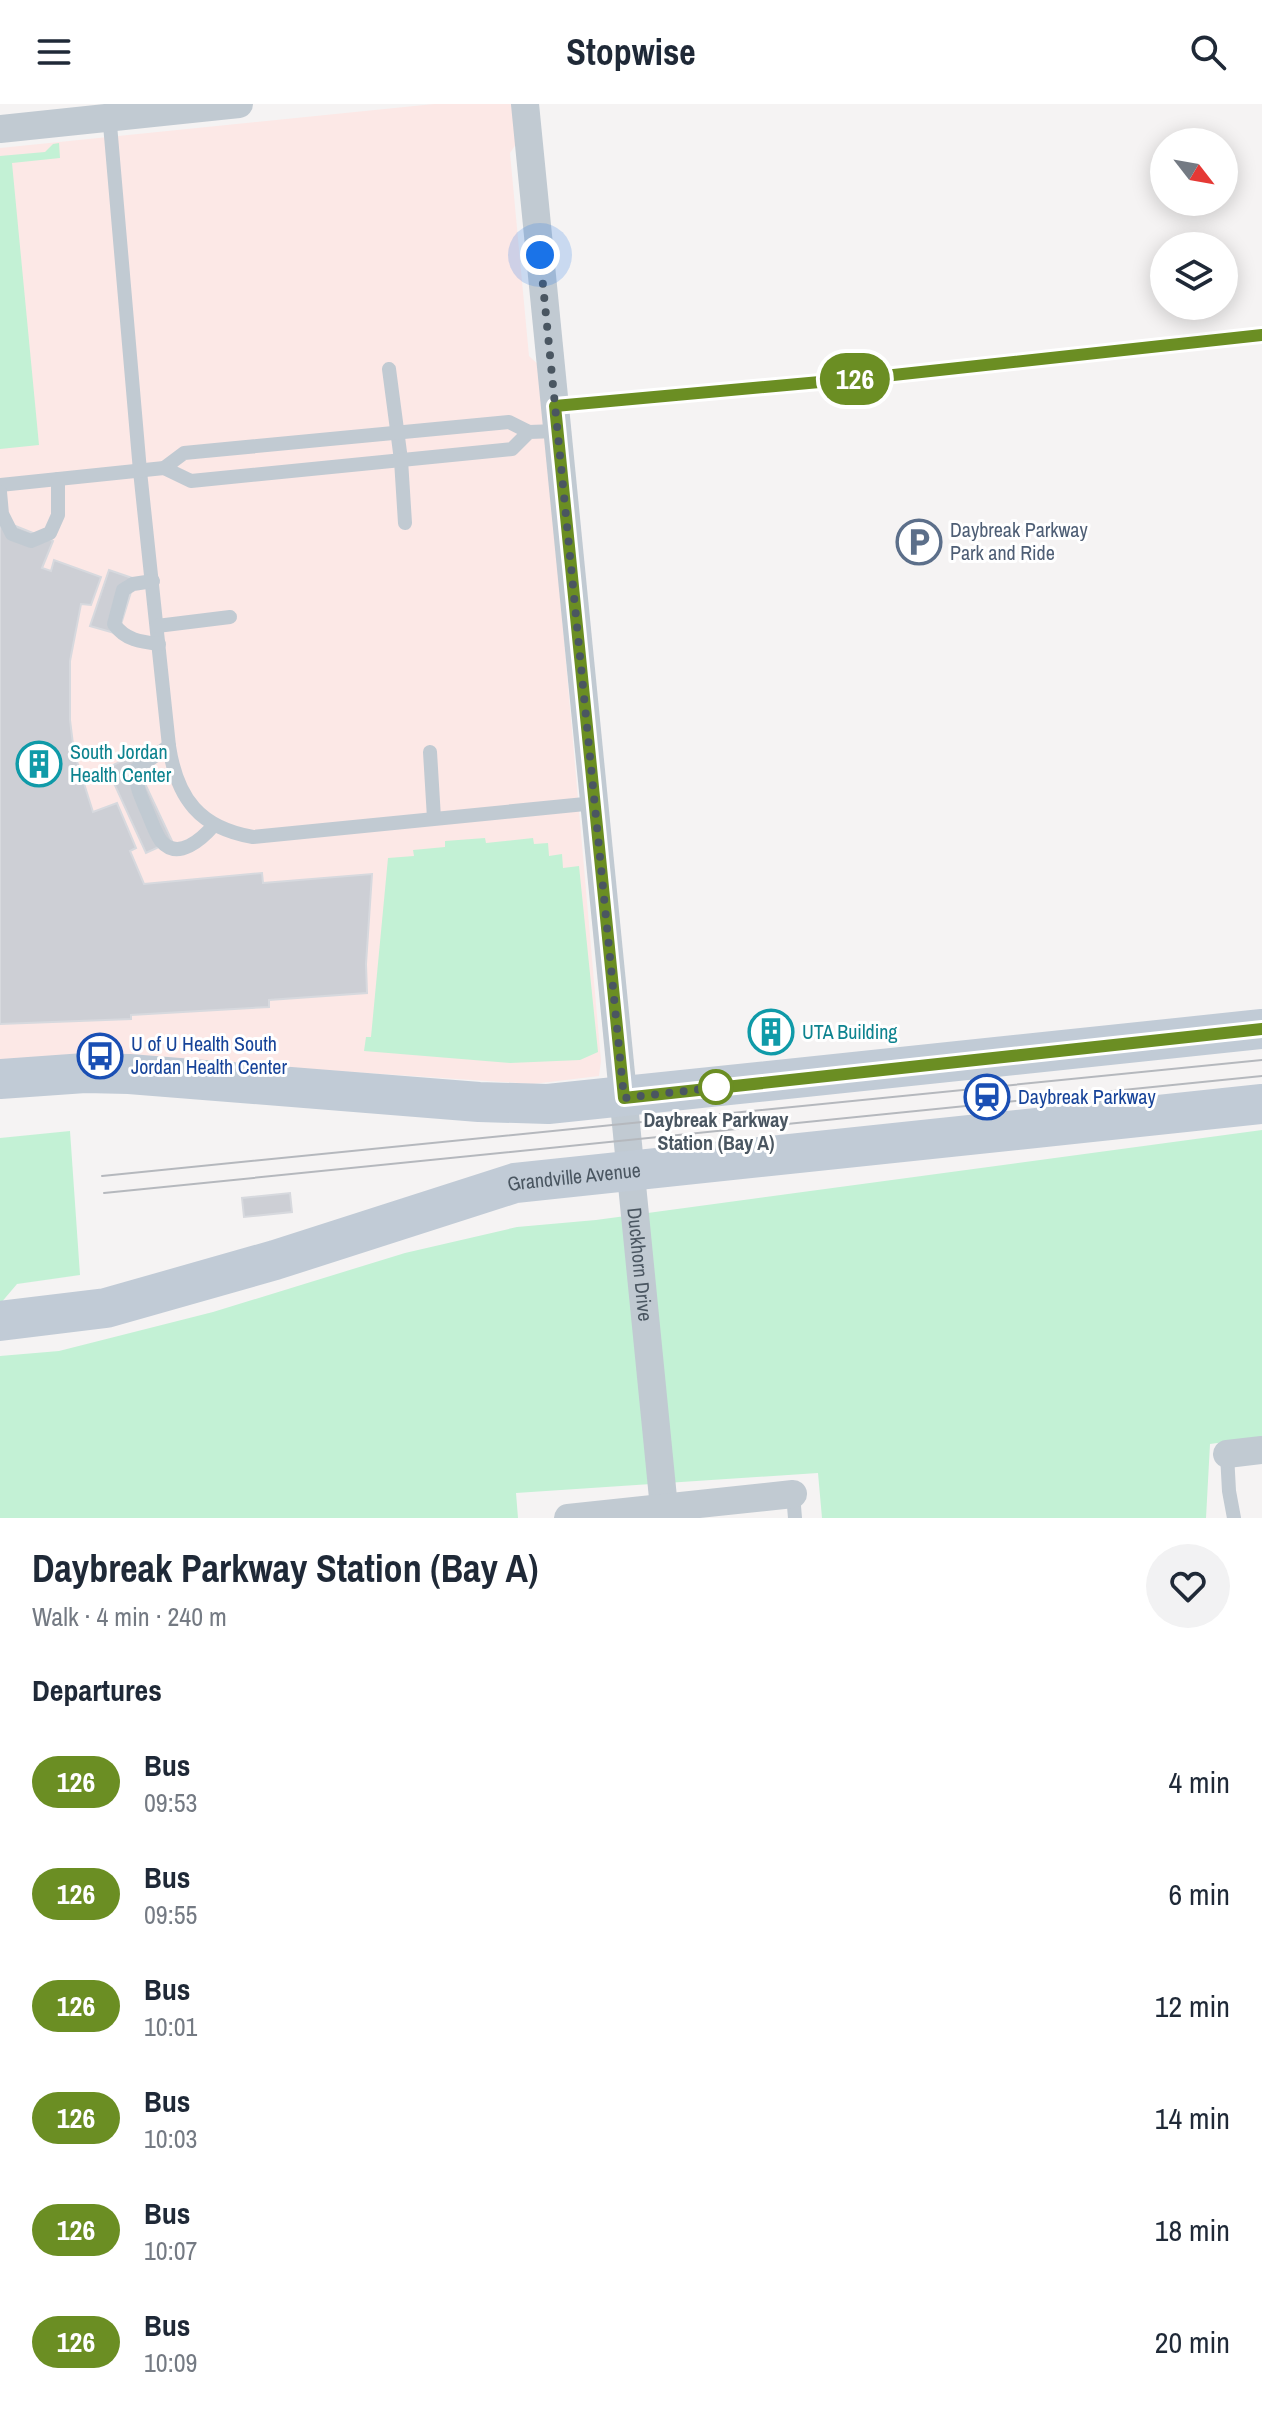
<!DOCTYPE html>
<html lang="en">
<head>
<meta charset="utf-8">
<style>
	:root { --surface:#fff; --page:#f2f2f3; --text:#1f2937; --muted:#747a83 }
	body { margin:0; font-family:"Archivo Narrow",sans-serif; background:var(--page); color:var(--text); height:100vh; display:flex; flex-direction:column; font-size:30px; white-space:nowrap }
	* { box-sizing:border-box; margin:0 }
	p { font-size:26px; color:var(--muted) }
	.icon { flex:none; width:44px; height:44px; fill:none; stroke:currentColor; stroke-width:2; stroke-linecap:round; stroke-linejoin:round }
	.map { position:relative; height:1414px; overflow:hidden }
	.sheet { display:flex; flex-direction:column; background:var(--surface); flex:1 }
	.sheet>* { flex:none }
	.badge { padding:0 16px; border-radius:26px; font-size:28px; line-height:52px }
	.needle { width:52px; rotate:121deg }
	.buttons { position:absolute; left:1150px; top:24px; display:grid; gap:16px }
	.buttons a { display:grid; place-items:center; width:88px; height:88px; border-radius:50%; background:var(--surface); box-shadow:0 4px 20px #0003; font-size:40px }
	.you { position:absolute; width:40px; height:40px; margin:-20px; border:6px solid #fff; border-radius:50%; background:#1a73e8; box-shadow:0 0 0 12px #1a73e833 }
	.map>.badge { position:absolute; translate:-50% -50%; box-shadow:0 0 0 4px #fff }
	h2 { padding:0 32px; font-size:30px; line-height:72px }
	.round { display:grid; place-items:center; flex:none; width:84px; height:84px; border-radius:42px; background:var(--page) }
	.overview { display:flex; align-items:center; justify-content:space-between; height:136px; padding:0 32px }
	h1 { font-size:38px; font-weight:800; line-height:60px }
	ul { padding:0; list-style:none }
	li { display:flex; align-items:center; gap:24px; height:112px; padding:0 32px }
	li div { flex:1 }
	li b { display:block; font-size:30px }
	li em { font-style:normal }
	li .badge { min-width:88px; font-weight:700; text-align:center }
	header { display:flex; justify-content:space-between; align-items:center; height:104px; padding:0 32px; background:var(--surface); font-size:36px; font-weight:800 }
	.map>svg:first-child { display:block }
	.medical { fill:#fce8e6 }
	.green { fill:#c3f1d5 }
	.building { fill:#cdcfd5; stroke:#d7d9de; stroke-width:2 }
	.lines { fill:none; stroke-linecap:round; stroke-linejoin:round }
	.lane { stroke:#c1cad2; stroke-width:14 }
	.street { stroke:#c1cad2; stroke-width:28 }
	.secondary { stroke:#c1cbd6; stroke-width:40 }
	.tram { stroke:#b5b8bd; stroke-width:2 }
	.line-casing { stroke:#fff; stroke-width:18 }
	.line { stroke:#6b8e23; stroke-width:12 }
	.walk { stroke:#4a5661; stroke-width:8; stroke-dasharray:0 14.4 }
	.stop-dot { fill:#fff; stroke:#6b8e23; stroke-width:4 }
	.labels { text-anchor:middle; stroke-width:6; stroke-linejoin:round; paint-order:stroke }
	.service-label { font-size:20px; fill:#4e5e75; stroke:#fff; text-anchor:start }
	.culture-label { font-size:20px; fill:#0d838f; stroke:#fff; text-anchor:start }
	.transit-label { font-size:20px; fill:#164399; stroke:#fff; text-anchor:start }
	.stop-label { font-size:20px; font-weight:bold; fill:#4a5661; stroke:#fff }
	.street-label { font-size:20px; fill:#4a5661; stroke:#fff }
</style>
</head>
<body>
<header><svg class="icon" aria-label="menu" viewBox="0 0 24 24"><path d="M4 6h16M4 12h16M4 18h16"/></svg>Stopwise<svg class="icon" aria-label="search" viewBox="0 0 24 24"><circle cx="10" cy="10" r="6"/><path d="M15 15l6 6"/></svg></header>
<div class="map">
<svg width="1262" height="1414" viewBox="0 0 1262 1414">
	<rect width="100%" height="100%" fill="#f5f3f3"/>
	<!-- medical -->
	<path class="medical" d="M 434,0 L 514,0 L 518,37 L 510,49 L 529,252 L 540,262 L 601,957 L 599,972 L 533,980 L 307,965 L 0,958 L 0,44 Z"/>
	<!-- green -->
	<g class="green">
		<path d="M 59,39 L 60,54 L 12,59 L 39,341 L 0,345 L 0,52 L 45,48 L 53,40 Z"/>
		<path d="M 485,734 L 486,739 L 533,734 L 534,740 L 548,739 L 549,752 L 562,750 L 563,764 L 579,762 L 598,948 L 580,956 L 510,959 L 364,947 L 366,933 L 371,933 L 388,754 L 414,752 L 413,746 L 445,743 L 445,737 Z"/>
		<path d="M 1262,1026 L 1262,1333 L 1210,1340 L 1206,1414 L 822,1414 L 818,1369 L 516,1389 L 518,1414 L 0,1414 L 0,1252 L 59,1247 L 213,1208 L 405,1149 L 517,1123 L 596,1116 Z"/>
		<path d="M 70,1027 L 80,1171 L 17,1180 L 0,1200 L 0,1034 Z"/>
	</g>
	<!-- building -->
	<g class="building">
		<path d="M 3,417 L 53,437 L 42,464 L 51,467 L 54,456 L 101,473 L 91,501 L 81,500 L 70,557 L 70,616 L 74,648 L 93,708 L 117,699 L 136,744 L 130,747 L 144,780 L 262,769 L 263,779 L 372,770 L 366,860 L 367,889 L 269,896 L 269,903 L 131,911 L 131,915 L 0,920 L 0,425 Z"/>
		<path d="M 109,466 L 135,475 L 118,530 L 90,522 Z"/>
		<path d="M 132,652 L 172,737 L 146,749 L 107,664 Z"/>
		<path d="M 762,919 L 785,926 L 781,937 L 758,930 Z"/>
		<path d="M 290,1089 L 292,1108 L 244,1113 L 242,1094 Z"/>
	</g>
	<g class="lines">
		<!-- lane -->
		<g class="lane">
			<path d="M 109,9 L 140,367 L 169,642 C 177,695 200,724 253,733 L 595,699"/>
			<path d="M 389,265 L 401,356 L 405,419"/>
			<path d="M 555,302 L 875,273 L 1262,231"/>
			<path d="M 529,328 L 512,345 L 191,377 L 164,364 L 184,349 L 509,318 L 529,328 L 557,327"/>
			<path d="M 0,381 L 164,364"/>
			<path d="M 0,388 L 2,410 L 12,430 L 31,437 L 50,429 L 58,411 L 58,375"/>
			<path d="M 153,477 L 133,480 L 123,486 L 114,520 C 125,536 141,538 159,540"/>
			<path d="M 157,522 L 230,513"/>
			<path d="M 169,642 L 136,665 C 135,682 141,693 147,707 C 151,716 155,729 161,737 C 178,757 202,735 214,721"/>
			<path d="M 430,648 L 434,714"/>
			<path d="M 1227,1350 L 1229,1387 L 1234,1414"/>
			<path d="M 793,1390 L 795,1414"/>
		</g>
		<!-- street -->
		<g class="street">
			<path id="s1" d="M 525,0 L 665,1414"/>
			<path d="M 0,25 L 239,0"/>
			<path d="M 1227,1350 L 1262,1346"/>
			<path d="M 568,1414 L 793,1390"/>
		</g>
		<!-- secondary -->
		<g class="secondary">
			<path d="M 0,975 L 85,969 L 129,970 L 479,998 L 548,1000 L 1262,925"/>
			<path id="s2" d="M 0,1217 L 106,1204 L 275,1156 L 515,1079 L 1262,1000"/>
		</g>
		<!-- tram -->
		<g class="tram">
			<path d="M 102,1072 L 1262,956"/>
			<path d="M 104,1089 L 1262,972"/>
		</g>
	</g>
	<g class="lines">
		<!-- line casing -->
		<g class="line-casing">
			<path id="line" d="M 1262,231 L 875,273 L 555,302 L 624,994 L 1262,925"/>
		</g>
		<!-- line -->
		<use href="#line" class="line"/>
		<!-- walk -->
		<path class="walk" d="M 540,151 L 624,994 L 721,983 L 716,983"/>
	</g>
	<!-- icons -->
	<defs>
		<g id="parking-ring" transform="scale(2.3)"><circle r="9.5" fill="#fff" stroke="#5c6f8a" stroke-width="1.5"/><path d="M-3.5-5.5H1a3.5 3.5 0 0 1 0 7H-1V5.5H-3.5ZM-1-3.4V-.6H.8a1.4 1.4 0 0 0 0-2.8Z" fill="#5c6f8a"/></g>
		<g id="building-ring" transform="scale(2.3)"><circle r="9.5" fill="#fff" stroke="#0f9aa8" stroke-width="1.5"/><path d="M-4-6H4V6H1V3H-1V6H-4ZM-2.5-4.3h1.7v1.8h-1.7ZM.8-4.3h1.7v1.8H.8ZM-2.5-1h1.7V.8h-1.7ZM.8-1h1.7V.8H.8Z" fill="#0f9aa8"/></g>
		<g id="bus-ring" transform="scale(2.3)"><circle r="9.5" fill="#fff" stroke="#1a4fb4" stroke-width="1.5"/><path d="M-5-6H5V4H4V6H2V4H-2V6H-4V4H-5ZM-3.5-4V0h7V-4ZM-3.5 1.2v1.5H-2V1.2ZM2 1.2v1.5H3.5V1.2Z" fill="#1a4fb4"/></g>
		<g id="station-ring" transform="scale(2.3)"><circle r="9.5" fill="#fff" stroke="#1a4fb4" stroke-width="1.5"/><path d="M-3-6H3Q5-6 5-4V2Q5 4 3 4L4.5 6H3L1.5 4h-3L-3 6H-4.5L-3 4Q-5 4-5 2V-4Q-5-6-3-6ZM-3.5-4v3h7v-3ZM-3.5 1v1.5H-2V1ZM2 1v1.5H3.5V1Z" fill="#1a4fb4"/></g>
	</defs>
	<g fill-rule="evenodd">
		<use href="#parking-ring" x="919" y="438"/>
		<use href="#building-ring" x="39" y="660"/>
		<use href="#building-ring" x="771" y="928"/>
		<use href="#bus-ring" x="100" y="952"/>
		<use href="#station-ring" x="987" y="993"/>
	</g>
	<!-- markers -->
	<circle class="stop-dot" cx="716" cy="983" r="16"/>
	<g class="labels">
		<!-- service labels -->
		<g class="service-label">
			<text x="950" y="433">Daybreak Parkway<tspan x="950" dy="23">Park and Ride</tspan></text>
		</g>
		<!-- culture labels -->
		<g class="culture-label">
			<text x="70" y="655">South Jordan<tspan x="70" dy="23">Health Center</tspan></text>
			<text x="802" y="935">UTA Building</text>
		</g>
		<!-- transit labels -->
		<g class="transit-label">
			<text x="131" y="947">U of U Health South<tspan x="131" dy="23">Jordan Health Center</tspan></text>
			<text x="1018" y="1000">Daybreak Parkway</text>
		</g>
		<!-- stop labels -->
		<g class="stop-label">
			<text x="716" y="1023">Daybreak Parkway<tspan x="716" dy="23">Station (Bay A)</tspan></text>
		</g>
		<!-- street labels -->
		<g class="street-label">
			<text dy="7" stroke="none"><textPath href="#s2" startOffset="594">Grandville Avenue</textPath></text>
			<text dy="7" stroke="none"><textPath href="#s1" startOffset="1166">Duckhorn Drive</textPath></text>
		</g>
	</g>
</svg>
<div class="buttons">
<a><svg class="needle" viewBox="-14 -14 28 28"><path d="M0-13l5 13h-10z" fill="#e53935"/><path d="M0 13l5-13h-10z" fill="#747a83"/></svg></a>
<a><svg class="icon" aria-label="layers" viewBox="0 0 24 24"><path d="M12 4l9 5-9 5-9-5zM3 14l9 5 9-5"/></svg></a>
</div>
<div class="you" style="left:540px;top:151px"></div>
<b class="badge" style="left:855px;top:275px;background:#6b8e23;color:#fff">126</b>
</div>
<section class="sheet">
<div class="overview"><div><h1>Daybreak Parkway Station (Bay A)</h1><p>Walk · 4 min · 240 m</p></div><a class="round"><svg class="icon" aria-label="heart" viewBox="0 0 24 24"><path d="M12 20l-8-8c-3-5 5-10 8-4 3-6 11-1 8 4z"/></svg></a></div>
<h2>Departures</h2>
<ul>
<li><span class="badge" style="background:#6b8e23;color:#fff">126</span><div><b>Bus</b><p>09:53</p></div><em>4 min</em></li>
<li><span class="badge" style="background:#6b8e23;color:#fff">126</span><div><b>Bus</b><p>09:55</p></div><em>6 min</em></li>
<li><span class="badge" style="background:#6b8e23;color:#fff">126</span><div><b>Bus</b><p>10:01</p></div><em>12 min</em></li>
<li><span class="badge" style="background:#6b8e23;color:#fff">126</span><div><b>Bus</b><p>10:03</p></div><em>14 min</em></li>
<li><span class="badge" style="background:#6b8e23;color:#fff">126</span><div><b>Bus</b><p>10:07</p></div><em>18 min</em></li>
<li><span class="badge" style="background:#6b8e23;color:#fff">126</span><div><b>Bus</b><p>10:09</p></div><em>20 min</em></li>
</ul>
</section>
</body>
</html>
